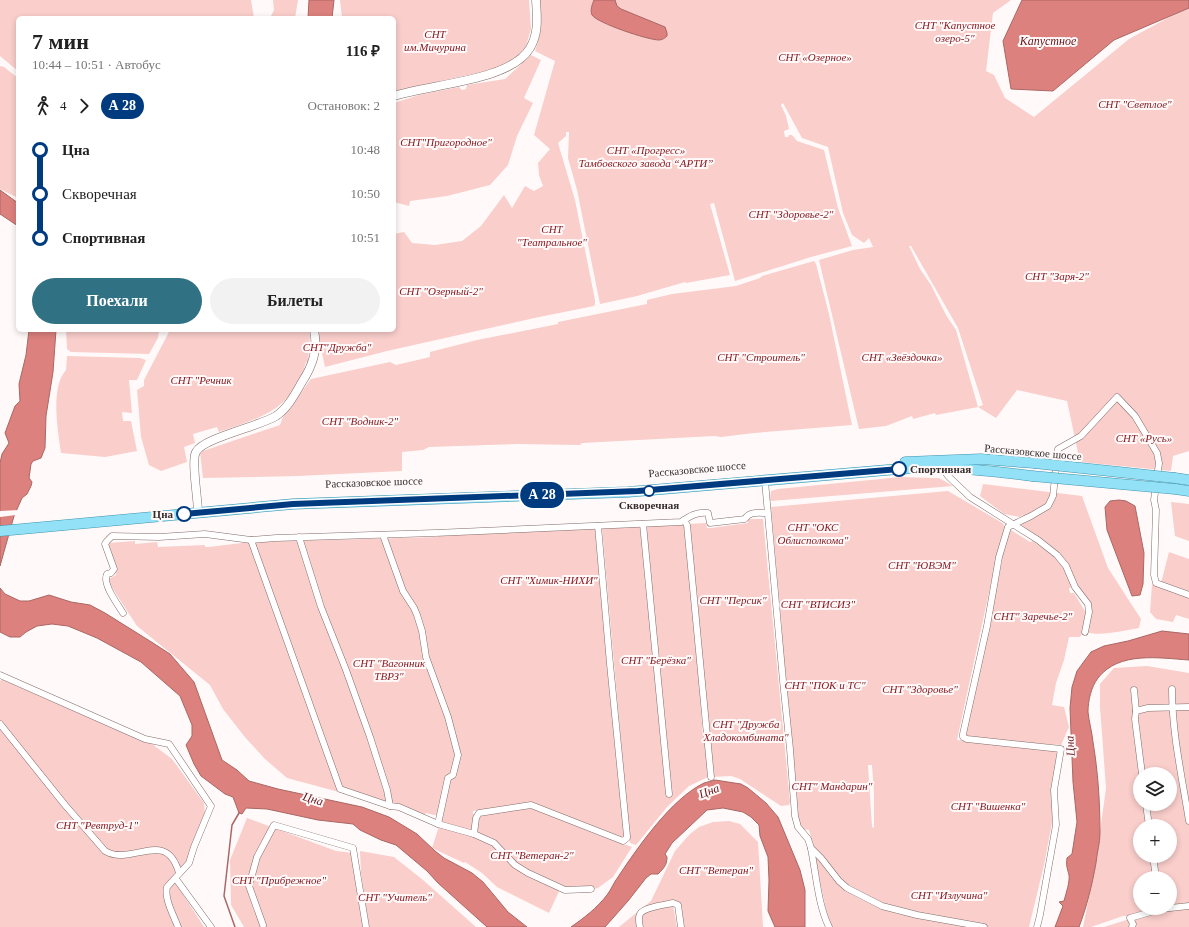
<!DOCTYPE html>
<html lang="ru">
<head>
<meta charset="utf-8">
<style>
	:root { --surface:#fff; --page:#f2f2f2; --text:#222; --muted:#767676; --accent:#307184 }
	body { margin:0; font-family:"Times New Roman",serif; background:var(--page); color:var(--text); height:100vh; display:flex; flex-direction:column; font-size:15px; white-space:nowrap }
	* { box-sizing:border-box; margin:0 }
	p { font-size:13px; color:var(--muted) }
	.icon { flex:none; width:22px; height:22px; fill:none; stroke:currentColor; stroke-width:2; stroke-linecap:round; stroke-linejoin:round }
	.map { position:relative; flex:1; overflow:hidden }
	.details { position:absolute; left:16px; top:16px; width:380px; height:316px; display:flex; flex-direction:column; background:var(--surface); border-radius:6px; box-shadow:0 2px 6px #0003 }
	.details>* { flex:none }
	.badge { padding:0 8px; border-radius:13px; font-size:14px; line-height:26px }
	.tools { position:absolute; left:1133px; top:767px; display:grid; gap:8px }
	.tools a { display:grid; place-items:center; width:44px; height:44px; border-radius:50%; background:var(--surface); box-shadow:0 2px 6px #0003; font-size:20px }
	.map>.badge { position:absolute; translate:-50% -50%; box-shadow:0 0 0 2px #fff }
	.legs { display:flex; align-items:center; gap:6px; height:44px; padding:0 16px; font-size:13px }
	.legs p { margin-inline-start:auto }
	.overview { display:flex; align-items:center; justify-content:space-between; height:68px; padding:0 16px }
	h1 { font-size:22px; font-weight:800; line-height:30px }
	.primary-button { display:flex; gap:8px; margin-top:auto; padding:8px 16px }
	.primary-button a { flex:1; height:46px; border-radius:24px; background:var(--accent); color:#fff; font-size:16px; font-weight:800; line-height:46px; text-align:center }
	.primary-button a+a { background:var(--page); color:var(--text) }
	ul { padding:0 16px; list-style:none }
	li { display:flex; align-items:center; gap:14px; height:44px; font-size:15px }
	li i { display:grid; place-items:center; width:6px; height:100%; margin:0 5px; background:currentColor }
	li i::after { content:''; width:10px; height:10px; margin:-5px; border:3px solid; border-radius:50%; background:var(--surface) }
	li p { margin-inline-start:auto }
	li:first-child i { background:linear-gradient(#0000 50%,currentColor 0) }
	li:last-child i { background:linear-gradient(currentColor 50%,#0000 0) }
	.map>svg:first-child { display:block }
	.green { fill:#f9cecb; fill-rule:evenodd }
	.water { fill:#dc817d; stroke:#aa6764 }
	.pier { fill:#fffaf9 }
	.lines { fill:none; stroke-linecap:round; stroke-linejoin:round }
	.stream { stroke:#aa6764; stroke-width:1.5 }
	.minor-casing { stroke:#806c6a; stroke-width:7 }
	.tertiary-casing { stroke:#806c6a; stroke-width:9 }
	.primary-casing { stroke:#4294ac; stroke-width:11 }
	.minor { stroke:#fff; stroke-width:6 }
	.tertiary { stroke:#fff; stroke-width:8 }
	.primary { stroke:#92e1f7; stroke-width:10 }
	.primary-bridge-casing { stroke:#4294ac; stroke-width:11; stroke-linecap:butt }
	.primary-bridge { stroke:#92e1f7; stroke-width:10 }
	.line-1-casing { stroke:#fff; stroke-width:9 }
	.line-1 { stroke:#003b80; stroke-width:6 }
	.stop-1-dot { fill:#fff; stroke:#003b80; stroke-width:2 }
	.labels { text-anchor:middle; stroke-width:4; stroke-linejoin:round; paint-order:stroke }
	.park-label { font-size:11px; font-style:italic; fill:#881b23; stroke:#fffaf9 }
	.street-label { font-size:11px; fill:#342b2a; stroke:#fffaf9 }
	.stop-label { font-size:11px; font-weight:bold; fill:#342b2a; stroke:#fffaf9; text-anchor:start }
	.water-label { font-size:12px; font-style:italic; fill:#661419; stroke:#fffaf9 }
</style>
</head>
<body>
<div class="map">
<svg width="1189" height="927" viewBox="0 0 1189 927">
	<rect width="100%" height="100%" fill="#fffaf9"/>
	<!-- green -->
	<g class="green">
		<path d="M 0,0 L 251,0 L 254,18 L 18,18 L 18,71 L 0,56 Z"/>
		<path d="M 273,0 L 298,0 L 295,18 L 270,18 L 274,10 Z"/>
		<path d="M 340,0 L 529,0 L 531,29 L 526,46 L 519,55 L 496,69 L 394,91 L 394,18 L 342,18 Z"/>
		<path d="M 539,0 L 1011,0 L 993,13 L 986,71 L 994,75 L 1005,98 L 1034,117 L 1129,39 L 1184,9 L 1189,8 L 1189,451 L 1173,456 L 1171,471 L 1080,462 L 1067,401 L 1017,390 L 996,418 L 978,407 L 936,415 L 935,413 L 913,419 L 912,416 L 886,426 L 859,429 L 819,260 L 853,250 L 873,247 L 869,238 L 864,243 L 852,235 L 843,213 L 828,147 L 802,138 L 783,103 L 781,105 L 786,116 L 789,129 L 784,131 L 785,137 L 788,137 L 789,135 L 792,135 L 797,141 L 824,150 L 838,208 L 852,246 L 811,257 L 735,281 L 714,203 L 710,204 L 730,275 L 686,283 L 685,282 L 637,296 L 600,304 L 577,190 L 568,158 L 569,132 L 566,132 L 566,136 L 558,143 L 575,200 L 595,300 L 595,304 L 594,306 L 539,317 L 387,351 L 325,367 L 317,330 L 394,330 L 394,234 L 404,232 L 412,243 L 435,245 L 462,241 L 481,226 L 504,195 L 512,208 L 525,186 L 534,191 L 543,186 L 539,175 L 538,163 L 550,149 L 534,135 L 555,61 L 535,51 C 541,34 542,18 539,0 ZM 909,246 L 911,246 L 958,328 L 983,405 L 978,407 L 956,330 L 946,315 L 931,285 L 920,269 Z"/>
		<path d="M 531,55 L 541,60 L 524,98 L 533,103 L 517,136 L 508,165 L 490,185 L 447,196 L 410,201 L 409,206 L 394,202 L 394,103 L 419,95 L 459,87 L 462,90 L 466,89 L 467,85 L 505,79 Z"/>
		<path d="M 0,66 L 4,67 L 18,78 L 18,198 L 0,189 Z"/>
		<path d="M 814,261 L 816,264 L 829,314 L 852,425 L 754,433 L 721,437 L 714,436 L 582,443 L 580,445 L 518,444 L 429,447 L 423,450 L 402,452 L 402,471 L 298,476 L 203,478 L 200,452 L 280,425 L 283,417 L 311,379 L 390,362 L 396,365 L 430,357 L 430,352 L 477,340 L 558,324 L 558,322 L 647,304 L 647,300 L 672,294 L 736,286 L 760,278 L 762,276 Z"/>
		<path d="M 66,330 L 159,330 L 158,338 L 149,354 L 71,352 L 67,349 Z"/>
		<path d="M 170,330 L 309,330 L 310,335 L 308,362 L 306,362 C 293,410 262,417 219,432 L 217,427 L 193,434 L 195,443 L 184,447 L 187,462 L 161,471 L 149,465 L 141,437 L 137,390 L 144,386 L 144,380 Z"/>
		<path d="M 67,356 L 140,358 L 146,360 L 137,380 L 129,380 L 132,413 L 122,412 L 123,421 L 131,421 L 137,451 L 105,457 L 61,453 C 58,430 50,388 66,370 Z"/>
		<path d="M 901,477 L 934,478 L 939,478 L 953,486 L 771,501 L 770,499 L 771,491 L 778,489 Z"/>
		<path d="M 983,484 L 1082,496 L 1108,568 L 1141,619 L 1139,628 C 1127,630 1098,637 1087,632 L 1091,612 L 1091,602 L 1077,586 L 1069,588 L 1070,593 L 1074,593 L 1086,613 L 1081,636 L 1079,637 L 1069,637 L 1064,660 L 1056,683 L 1052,705 L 1064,707 L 1069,727 L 1061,745 L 969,739 L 965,734 L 1002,561 L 996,560 L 957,740 L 1052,750 L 1056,751 L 1057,754 L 1051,791 L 1054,808 L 1051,828 L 1044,865 L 1029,927 L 830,927 L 814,855 C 824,867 833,881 845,890 C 863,902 883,910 903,915 L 904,911 L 885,905 L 840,880 L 813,846 L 809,830 L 801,829 L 798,815 L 782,647 L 782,629 L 771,507 L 948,491 L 1004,524 L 1003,525 L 1030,542 L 1033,541 L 1054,556 L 1060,562 L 1065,560 L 1048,544 L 1021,525 L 1023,515 L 1020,517 L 1004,514 L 980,496 ZM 868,765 L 872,765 L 874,794 L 874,828 L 872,827 Z"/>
		<path d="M 1171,502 L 1189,504 L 1189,541 L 1175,536 Z"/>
		<path d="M 748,519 L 763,519 L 790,802 L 789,805 L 781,806 L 740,779 L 731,776 L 712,777 L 687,524 L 706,523 L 707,528 L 711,528 L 748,523 Z"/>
		<path d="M 684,524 L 697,650 L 703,739 L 706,739 L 708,777 L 689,786 L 667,807 L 636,845 L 630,843 L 602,528 Z"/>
		<path d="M 595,528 L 625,836 L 622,837 L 530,803 L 473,811 L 473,814 L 531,807 L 593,833 L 632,847 L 613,877 L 598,888 L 578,893 L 561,887 L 549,913 L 497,887 L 482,873 L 465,862 L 464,863 L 432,848 L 443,814 L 434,815 L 426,813 L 424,815 L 287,778 L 265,759 L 244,736 L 223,709 L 210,685 L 137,626 L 107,580 L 116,575 L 108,543 L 135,541 L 135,544 L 157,542 L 158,547 L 205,545 L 205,547 L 209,547 L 250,542 L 438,537 L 438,535 Z"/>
		<path d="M 1169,552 L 1189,559 L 1189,619 L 1176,615 L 1173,622 L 1156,619 L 1150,612 L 1152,584 L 1160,587 Z"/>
		<path d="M 1147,666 L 1189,673 L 1189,903 L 1170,906 L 1170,878 L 1140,878 L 1140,908 L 1156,908 L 1128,916 L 1123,916 L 1091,927 L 1083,927 L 1095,868 L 1106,788 L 1100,707 L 1100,684 L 1114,668 ZM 1140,774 L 1170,774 L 1170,804 L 1140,804 ZM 1140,826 L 1170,826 L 1170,856 L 1140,856 Z"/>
		<path d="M 5,677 L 148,741 L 172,759 L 204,803 L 205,814 L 196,842 L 193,860 L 175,882 L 204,927 L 0,927 L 0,681 Z"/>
		<path d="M 247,818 L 336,851 L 353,853 L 363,927 L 244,927 L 231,905 L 230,860 Z"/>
		<path d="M 729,821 L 740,824 L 758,842 L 763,927 L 683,927 L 679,904 L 673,905 L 677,927 L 619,927 L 651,901 L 675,851 L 690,834 L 699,827 L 713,822 Z"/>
		<path d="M 360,851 L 394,857 L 423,880 L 476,927 L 369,927 L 361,873 Z"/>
		<path d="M 1189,906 L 1189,927 L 1104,927 L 1136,917 Z"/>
	</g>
	<!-- water -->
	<g class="water">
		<path d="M 309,0 L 334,0 L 332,18 L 308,18 Z"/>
		<path d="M 594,0 L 615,0 L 617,6 L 621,9 L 665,27 L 667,33 L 667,36 C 665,38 662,40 659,40 C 648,40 597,23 592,15 C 590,10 592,5 594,0 Z"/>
		<path d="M 1022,0 L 1189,0 L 1189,8 L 1114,40 L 1053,91 L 1011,89 L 1003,41 Z"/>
		<path d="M 0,190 L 18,203 L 18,226 L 0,214 Z"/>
		<path d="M 29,330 L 56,330 L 53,372 L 46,416 L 45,448 L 41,458 L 33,461 L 31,464 L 29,478 L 32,482 L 31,486 L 27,494 L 22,498 L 14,516 L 0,566 L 0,463 L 2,454 L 9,443 L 5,433 L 15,406 L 20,401 L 19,384 L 26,355 Z"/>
		<path d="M 1119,500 L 1126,501 L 1135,506 L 1144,553 L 1143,584 L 1140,595 L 1132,596 L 1107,530 L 1105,507 L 1110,501 Z"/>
		<path d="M 0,588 L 5,594 L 20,601 L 29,601 L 49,595 L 71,602 L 90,605 L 105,613 L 153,643 L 170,654 L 194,682 L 222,760 L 237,770 L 249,781 L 278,789 L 362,807 L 389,817 L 417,834 L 435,851 L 444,858 L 472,873 L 483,882 L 508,912 L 527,927 L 487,927 L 438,883 L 427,871 L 396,845 L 381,840 L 360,830 L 353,824 L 318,820 L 267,809 L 246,808 L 242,814 L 239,813 L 233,797 L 225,794 L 201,776 L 194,764 L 186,745 L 192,736 L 192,725 L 180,696 L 141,662 L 97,638 L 68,626 L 52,624 L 37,626 L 26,632 L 20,637 L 10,637 L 0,632 Z"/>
		<path d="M 1162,631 L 1189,634 L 1189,660 C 1159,658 1119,651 1098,678 C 1091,687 1088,701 1088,712 C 1089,722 1092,732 1093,742 C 1098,772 1100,802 1100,833 C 1100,843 1097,852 1096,863 C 1092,885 1087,906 1079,927 L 1055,927 L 1063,906 L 1059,902 L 1064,901 C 1066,893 1070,882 1069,875 C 1067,867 1066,866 1067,858 L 1072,854 L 1077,822 L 1073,782 L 1070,708 L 1072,687 L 1077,671 L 1091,652 L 1104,646 L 1128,641 Z"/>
		<path d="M 715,780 L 741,784 L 748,788 L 766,803 L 778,817 L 800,870 L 805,890 L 805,927 L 775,927 L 768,911 L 769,880 L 768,857 L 760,836 L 759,825 L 751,817 L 743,812 L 723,808 L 707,810 L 672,843 L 665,854 L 667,857 C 667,865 664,868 658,874 L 651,874 L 646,878 L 628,901 L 605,927 L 571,927 C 584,918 597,908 607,895 C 611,890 614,882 618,877 C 638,847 671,799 704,783 C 707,782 712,781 715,780 Z"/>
	</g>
	<!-- pier -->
	<path class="pier" d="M 20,510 L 16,515 L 0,517 L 0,511 Z"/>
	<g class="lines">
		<!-- stream -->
		<path class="stream" d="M 235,927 L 224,896 L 232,825 L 239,813"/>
		<!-- minor casing -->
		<g class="minor-casing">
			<g id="minor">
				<path d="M 942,468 L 948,476 L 970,497 L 1038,540 L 1057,555 L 1066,566 L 1075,587 L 1088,604 L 1089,612 L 1085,632"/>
				<path d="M 765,481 L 783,681 L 790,749 L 795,816 L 798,827 L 808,839 L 811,848 L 821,858 L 839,881 L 847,888 L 882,906 L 917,915 L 984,927"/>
				<path d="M 684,520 L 687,525 L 711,777"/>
				<path d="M 643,524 L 669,794"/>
				<path d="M 383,535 L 403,591 L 414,608 L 417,615 L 422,631 L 426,657 L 448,717 L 458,755 L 453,775 L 448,778 L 438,824"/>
				<path d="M 299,537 L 321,607 L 346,670 L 370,737 L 387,790 L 390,806 L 399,807 L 438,824 L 474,834 L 476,818 L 479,813 L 531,805 L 623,841 L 627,838 L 627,836 L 610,664 L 598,526"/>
				<path d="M 251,540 L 340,789 L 390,806"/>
				<path d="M 123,613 C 117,603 102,584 107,574 L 111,573 L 114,569 L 105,544 L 107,541 L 112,536 L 159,537 L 205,534 L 251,540 L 276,538 L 435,533 L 681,522 C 690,516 696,512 708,513 L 710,523 L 745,519 C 749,511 759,513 767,513"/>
				<path d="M 0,675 L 145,739 L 169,744 L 211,806 L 194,847 L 189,863 L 167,887 C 164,899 174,916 178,927"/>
				<path d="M 1172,689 C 1172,733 1182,777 1189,821"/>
				<path d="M 1134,690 L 1136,711"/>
				<path d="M 0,724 L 65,805 L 105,851 C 132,867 166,827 179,873"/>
				<path d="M 1142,774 L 1135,719 L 1136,711 L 1148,708 L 1189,707"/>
				<path d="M 1146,804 L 1149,826"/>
				<path d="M 474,834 L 494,843 L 515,865 L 528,873 L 565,890 L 591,889"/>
				<path d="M 811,849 C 816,873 818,905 829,927"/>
				<path d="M 1153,856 L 1156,878"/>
				<path d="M 176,879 L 211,927"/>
				<path d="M 263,925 L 249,886 L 257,857 L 274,825 L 353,848 L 366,927"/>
				<path d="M 640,927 C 639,923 638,918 640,914 C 644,907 665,905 673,903 L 678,905 L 681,927"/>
				<path d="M 1037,927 L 1040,915 L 1056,825 L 1054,790 L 1061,749 L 967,739 L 963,737 L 963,734 L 987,626 L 999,557 L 1008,527 L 1031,516 L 1048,506 L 1053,496 L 1058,449 L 1081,436 L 1117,397 L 1135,416 L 1157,453 L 1159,463 L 1154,500 L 1156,510 L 1154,575 L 1156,583 L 1189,595"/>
				<path d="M 1132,927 L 1133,924 L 1130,918 L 1161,909 L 1189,906"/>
			</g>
		</g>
		<!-- tertiary casing -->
		<g class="tertiary-casing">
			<g id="tertiary">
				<path d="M 394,96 C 430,84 511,81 530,48 C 539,33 537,17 536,0"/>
				<path d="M 198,512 C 198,499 191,460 196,452 C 203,438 260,426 276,416 C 288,408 295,394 302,382 C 313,365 318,350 314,330"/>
			</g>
		</g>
		<!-- primary casing -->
		<g class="primary-casing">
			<g id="primary">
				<path d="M 905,462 L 981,459 L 1034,463"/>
				<path d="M 1175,478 L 1189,480"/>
				<path d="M 1175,489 L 1189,491"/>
				<path d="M 0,531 L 293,504 L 628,492 L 899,469 C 944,466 988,470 1032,476"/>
			</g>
		</g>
		<!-- minor -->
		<use href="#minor" class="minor"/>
		<!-- tertiary -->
		<use href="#tertiary" class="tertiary"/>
		<!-- primary -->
		<use href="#primary" class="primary"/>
		<!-- primary-bridge casing -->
		<g class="primary-bridge-casing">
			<g id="primary-bridge">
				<path d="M 1034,463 L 1175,478"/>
				<path d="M 1032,476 L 1175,489"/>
			</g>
		</g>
		<!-- primary-bridge -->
		<use href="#primary-bridge" class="primary-bridge"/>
	</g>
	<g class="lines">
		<!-- line-1 casing -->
		<g class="line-1-casing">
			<path id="line-1" d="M 184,514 L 293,504 L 638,491 L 899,469"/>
		</g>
		<!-- line-1 -->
		<use href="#line-1" class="line-1"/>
	</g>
	<!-- markers -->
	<g class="stop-1-dot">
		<circle cx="899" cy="469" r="7"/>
		<circle cx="649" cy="491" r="5"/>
		<circle cx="184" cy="514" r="7"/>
	</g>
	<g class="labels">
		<!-- park labels -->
		<g class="park-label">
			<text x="955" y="29">СНТ "Капустное<tspan x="955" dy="13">озеро-5"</tspan></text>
			<text x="435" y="38">СНТ<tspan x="435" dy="13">им.Мичурина</tspan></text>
			<text x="815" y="61">СНТ «Озерное»</text>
			<text x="1135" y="108">СНТ "Светлое"</text>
			<text x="446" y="146">СНТ"Пригородное"</text>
			<text x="646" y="154">СНТ «Прогресс»<tspan x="646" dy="13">Тамбовского завода “АРТИ”</tspan></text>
			<text x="791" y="218">СНТ "Здоровье-2"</text>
			<text x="552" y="233">СНТ<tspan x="552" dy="13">"Театральное"</tspan></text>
			<text x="1057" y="280">СНТ "Заря-2"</text>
			<text x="441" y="295">СНТ "Озерный-2"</text>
			<text x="337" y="351">СНТ"Дружба"</text>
			<text x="761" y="361">СНТ "Строитель"</text>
			<text x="902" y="361">СНТ «Звёздочка»</text>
			<text x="201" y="384">СНТ "Речник</text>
			<text x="360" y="425">СНТ "Водник-2"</text>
			<text x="1144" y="442">СНТ «Русь»</text>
			<text x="813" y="531">СНТ "ОКС<tspan x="813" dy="13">Облисполкома"</tspan></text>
			<text x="922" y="569">СНТ "ЮВЭМ"</text>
			<text x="549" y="584">СНТ "Химик-НИХИ"</text>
			<text x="733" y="604">СНТ "Персик"</text>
			<text x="818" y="608">СНТ "ВТИСИЗ"</text>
			<text x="1033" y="620">СНТ" Заречье-2"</text>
			<text x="656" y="664">СНТ "Берёзка"</text>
			<text x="389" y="667">СНТ "Вагонник<tspan x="389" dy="13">ТВРЗ"</tspan></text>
			<text x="825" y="689">СНТ "ПОК и ТС"</text>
			<text x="920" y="693">СНТ "Здоровье"</text>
			<text x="746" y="728">СНТ "Дружба<tspan x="746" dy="13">Хладокомбината"</tspan></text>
			<text x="832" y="790">СНТ" Мандарин"</text>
			<text x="988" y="810">СНТ "Вишенка"</text>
			<text x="97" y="829">СНТ "Ревтруд-1"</text>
			<text x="532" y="859">СНТ "Ветеран-2"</text>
			<text x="716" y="874">СНТ "Ветеран"</text>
			<text x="279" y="884">СНТ "Прибрежное"</text>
			<text x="949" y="899">СНТ "Излучина"</text>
			<text x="395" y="901">СНТ "Учитель"</text>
		</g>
		<!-- street labels -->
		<g class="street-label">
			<text transform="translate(1033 452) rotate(5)" y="4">Рассказовское шоссе</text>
			<text transform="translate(697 469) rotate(-5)" y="4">Рассказовское шоссе</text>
			<text transform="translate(374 482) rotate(-2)" y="4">Рассказовское шоссе</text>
		</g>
		<!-- stop labels -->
		<g class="stop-label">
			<text x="910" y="473">Спортивная</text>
			<text x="649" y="509" text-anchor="middle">Скворечная</text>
			<text x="173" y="518" text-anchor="end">Цна</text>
		</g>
		<!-- water labels -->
		<g class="water-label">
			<text x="1048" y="45">Капустное</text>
			<text transform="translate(1070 746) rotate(-94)" y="4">Цна</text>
			<text transform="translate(709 791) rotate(-21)" y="4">Цна</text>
			<text transform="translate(313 799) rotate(17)" y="4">Цна</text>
		</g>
	</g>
</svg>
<div class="tools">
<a><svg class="icon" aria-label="layers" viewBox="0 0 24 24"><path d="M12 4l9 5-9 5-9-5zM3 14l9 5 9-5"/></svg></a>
<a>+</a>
<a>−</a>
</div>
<b class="badge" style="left:542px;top:495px;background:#003b80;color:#fff">А 28</b>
<section class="details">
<div class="overview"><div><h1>7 мин</h1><p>10:44 – 10:51 · Автобус</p></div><b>116 ₽</b></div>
<div class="legs"><svg class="icon" aria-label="walk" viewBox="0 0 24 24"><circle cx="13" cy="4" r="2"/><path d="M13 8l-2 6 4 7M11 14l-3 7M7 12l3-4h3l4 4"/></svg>4<svg class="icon" aria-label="forward" viewBox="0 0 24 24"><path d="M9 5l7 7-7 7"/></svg><b class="badge" style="background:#003b80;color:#fff">А 28</b><p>Остановок: 2</p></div>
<ul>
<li><i style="color:#003b80"></i><b>Цна</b><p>10:48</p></li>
<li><i style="color:#003b80"></i><span>Скворечная</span><p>10:50</p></li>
<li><i style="color:#003b80"></i><b>Спортивная</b><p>10:51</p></li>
</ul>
<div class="primary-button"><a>Поехали</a><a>Билеты</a></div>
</section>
</div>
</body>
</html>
